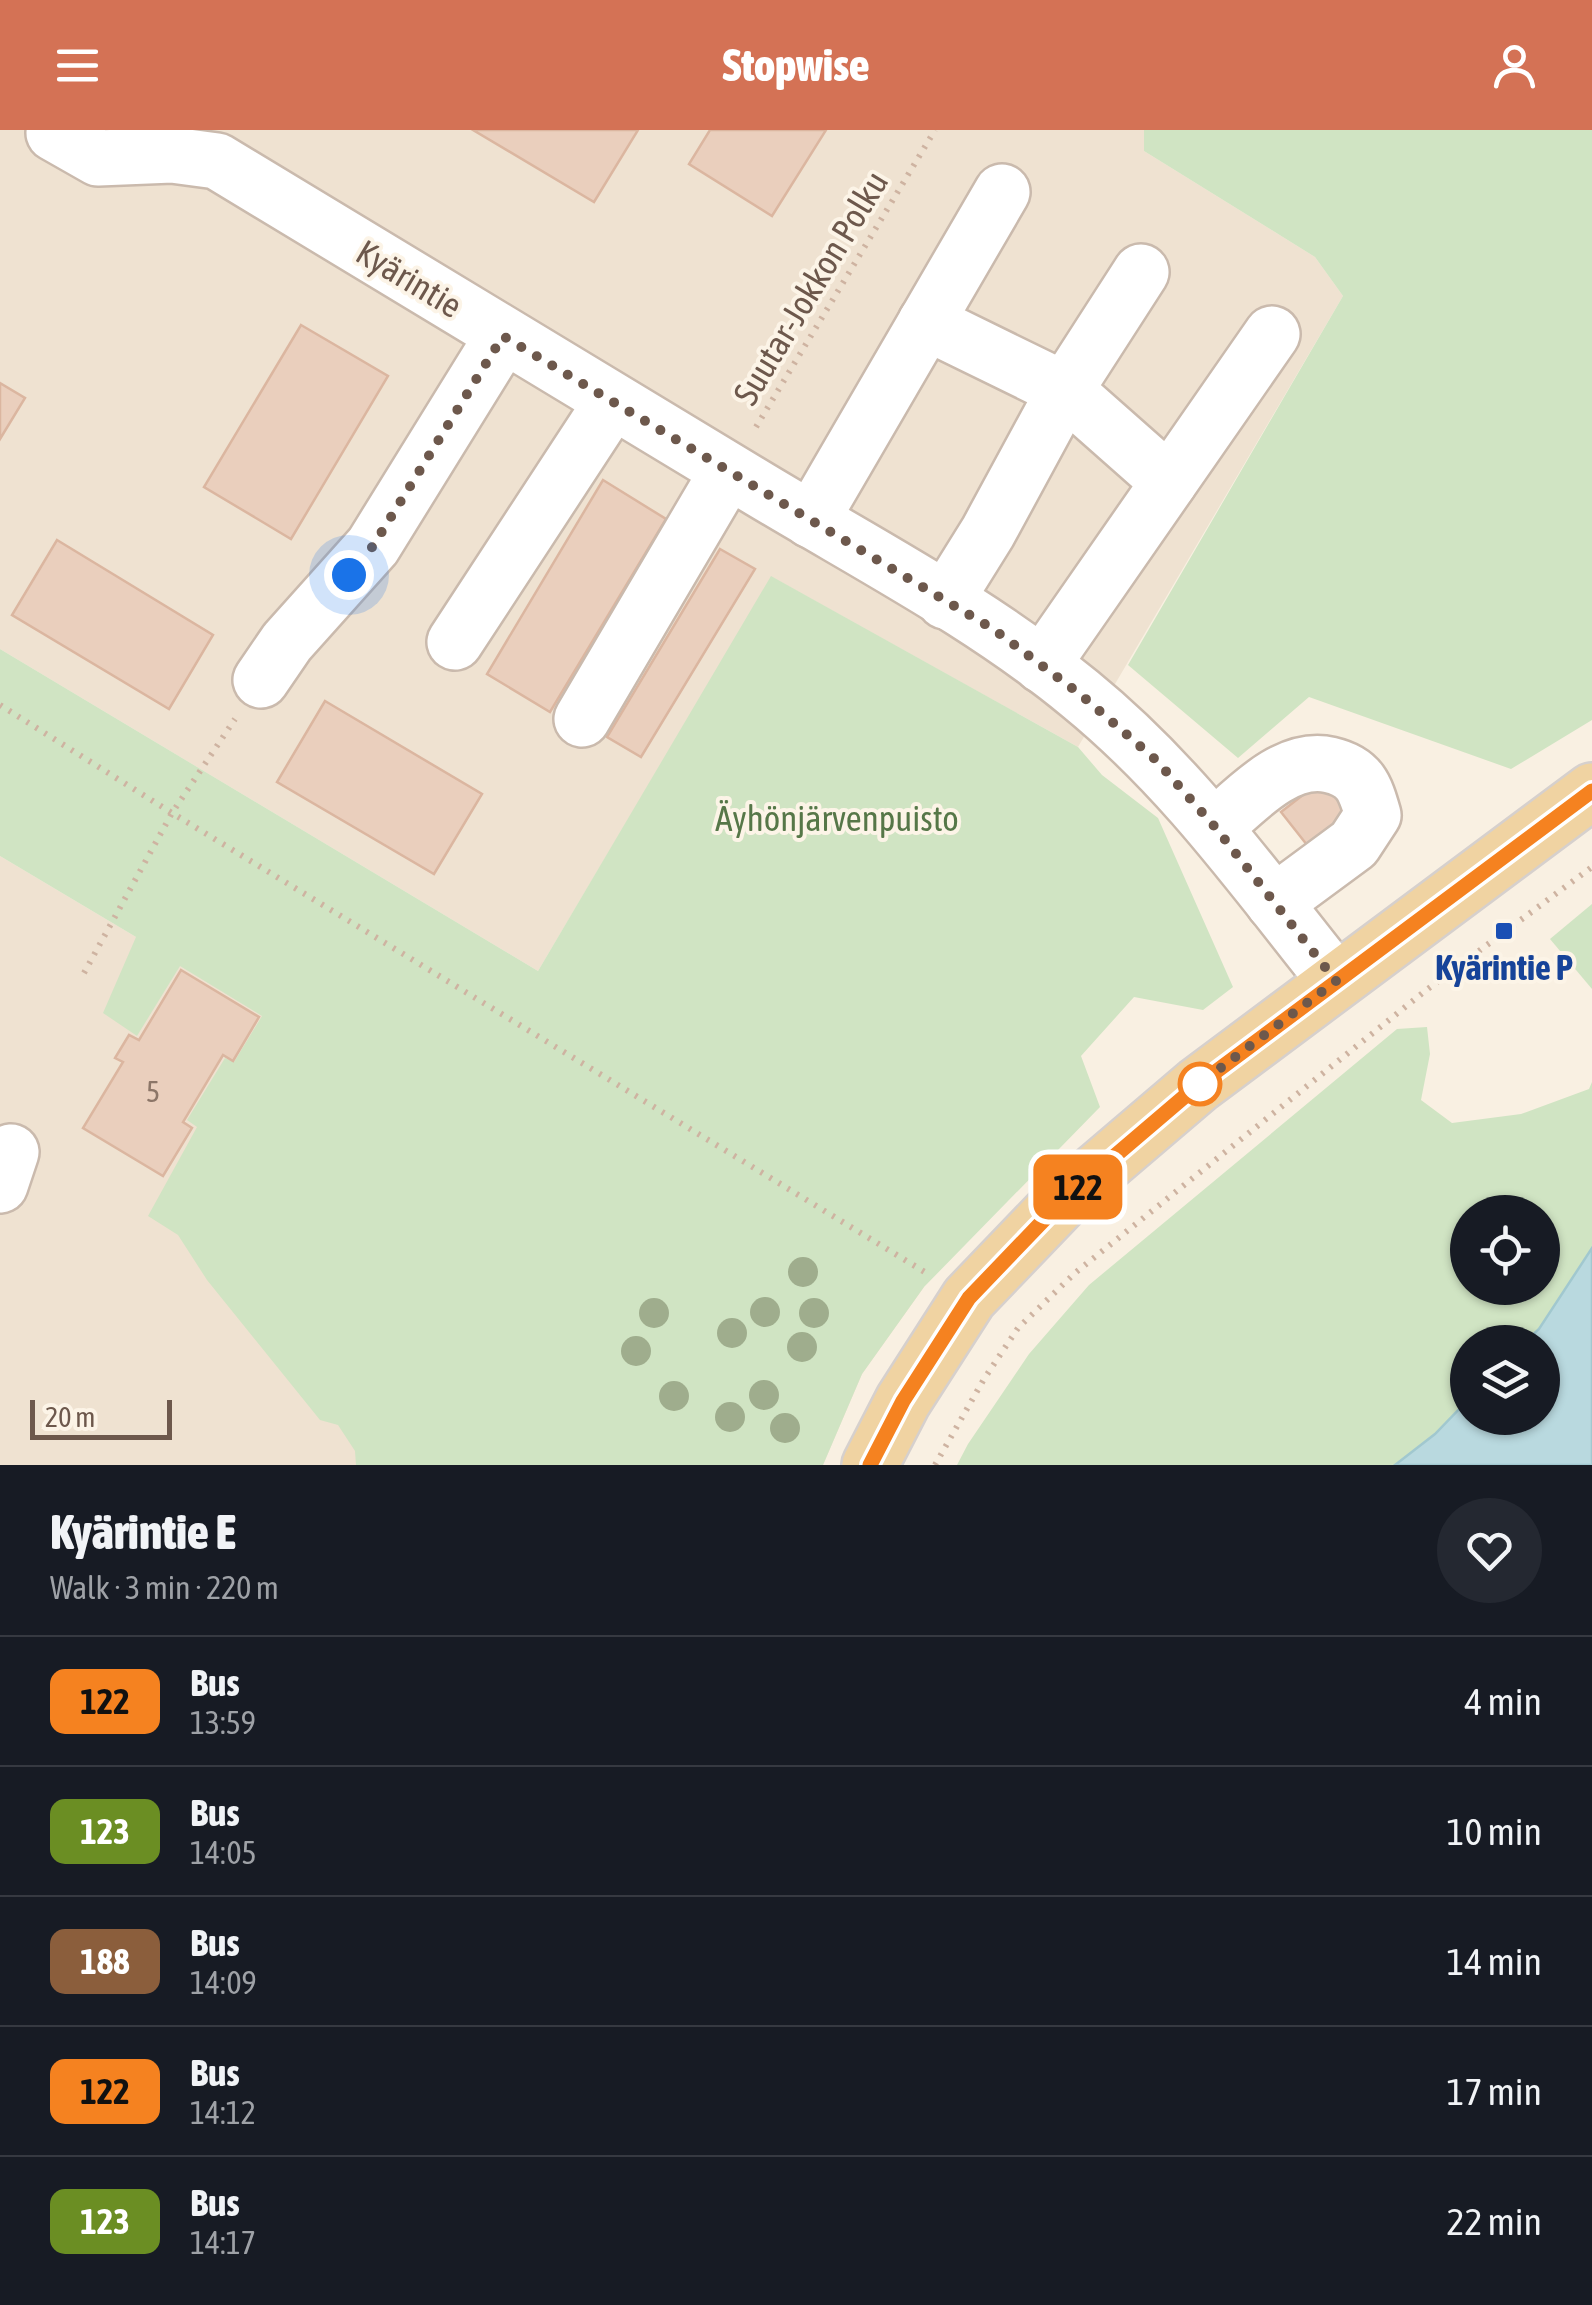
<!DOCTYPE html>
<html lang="en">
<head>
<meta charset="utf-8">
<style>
	:root { --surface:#171b24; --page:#242831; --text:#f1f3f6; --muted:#9ea1a6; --line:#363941; --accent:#d47255 }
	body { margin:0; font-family:"Asap Condensed",sans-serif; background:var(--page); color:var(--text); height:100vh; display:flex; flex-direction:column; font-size:38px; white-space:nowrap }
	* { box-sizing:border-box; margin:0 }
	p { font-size:32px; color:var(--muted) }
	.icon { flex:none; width:55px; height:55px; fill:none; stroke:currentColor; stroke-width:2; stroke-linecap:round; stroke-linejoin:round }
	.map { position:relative; height:1335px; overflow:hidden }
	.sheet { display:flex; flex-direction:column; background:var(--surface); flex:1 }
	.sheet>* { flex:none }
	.badge { padding:0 20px; border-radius:15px; font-size:35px; line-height:65px }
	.controls { position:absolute; left:1450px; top:1065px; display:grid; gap:20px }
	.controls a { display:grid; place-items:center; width:110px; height:110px; border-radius:50%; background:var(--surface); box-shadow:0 2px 8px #0004; font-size:50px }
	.scale { position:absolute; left:30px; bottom:25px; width:142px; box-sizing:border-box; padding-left:10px; border:5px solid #6d584c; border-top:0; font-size:28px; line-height:35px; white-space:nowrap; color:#6d584c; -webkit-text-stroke:8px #fcf4e7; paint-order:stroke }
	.you { position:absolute; width:50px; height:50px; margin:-25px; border:8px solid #fff; border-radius:50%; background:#1a73e8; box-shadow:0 0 0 15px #1a73e833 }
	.map>.badge { position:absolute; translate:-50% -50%; box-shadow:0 0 0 5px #fff }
	.round { display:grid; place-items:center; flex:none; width:105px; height:105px; border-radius:52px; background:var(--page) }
	.headline { display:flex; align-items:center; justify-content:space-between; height:170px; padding:0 50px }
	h1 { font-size:48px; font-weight:800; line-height:75px }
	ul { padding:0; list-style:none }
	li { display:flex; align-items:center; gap:30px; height:130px; padding:0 50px; border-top:2px solid var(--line) }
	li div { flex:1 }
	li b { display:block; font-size:38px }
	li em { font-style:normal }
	li .badge { min-width:110px; font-weight:700; text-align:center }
	header { display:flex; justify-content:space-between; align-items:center; height:130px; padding:0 50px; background:var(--accent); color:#fff; font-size:45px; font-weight:800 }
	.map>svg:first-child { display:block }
	.residential { fill:#efe2d1 }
	.green { fill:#d0e4c3; fill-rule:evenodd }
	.water { fill:#b9d9df; stroke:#a1c8cf; stroke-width:2.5 }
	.building { fill:#eacfbd; stroke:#dbb6a0; stroke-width:2.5 }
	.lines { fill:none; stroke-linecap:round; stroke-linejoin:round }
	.minor-casing { stroke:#cabaad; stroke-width:60 }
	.major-casing { stroke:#d6d0cd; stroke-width:60 }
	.path { stroke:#ceb3a1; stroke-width:6; stroke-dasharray:2.5 8; stroke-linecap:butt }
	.minor { stroke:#fff; stroke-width:55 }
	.major { stroke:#f0d3a2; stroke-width:55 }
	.tree { fill:#9fad8d }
	.line-casing { stroke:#fff; stroke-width:22 }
	.line { stroke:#f58220; stroke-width:15 }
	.walk { stroke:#6d584c; stroke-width:10; stroke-dasharray:0 18 }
	.transit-dot { fill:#1a4fb4; stroke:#fcf4e7; stroke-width:4 }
	.stop-dot { fill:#fff; stroke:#f58220; stroke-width:5 }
	.labels { text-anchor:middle; stroke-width:8; stroke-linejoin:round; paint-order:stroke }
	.number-label { font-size:30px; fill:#8c7668 }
	.street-label { font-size:35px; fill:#6d584c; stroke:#fcf4e7 }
	.park-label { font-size:35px; fill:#567748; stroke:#fcf4e7 }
	.transit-label { font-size:35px; font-weight:bold; fill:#164399; stroke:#fcf4e7 }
</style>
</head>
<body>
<header><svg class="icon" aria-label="menu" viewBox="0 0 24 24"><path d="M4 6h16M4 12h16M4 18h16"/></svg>Stopwise<svg class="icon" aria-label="person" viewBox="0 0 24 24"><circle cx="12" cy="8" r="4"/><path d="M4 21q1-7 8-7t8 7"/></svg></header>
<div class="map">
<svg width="1592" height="1335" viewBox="0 0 1592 1335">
	<rect width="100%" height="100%" fill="#f9f0e2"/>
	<!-- residential -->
	<g class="residential">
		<path d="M 0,0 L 1144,0 L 1144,21 L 1315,127 L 1343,166 L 1078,617 L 772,447 L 538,841 L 0,519 Z"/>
		<path d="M 0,726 L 136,807 L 924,1157 L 862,1244 L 823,1335 L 0,1335 Z"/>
	</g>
	<!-- green -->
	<g class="green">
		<path d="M 1144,0 L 1592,0 L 1592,590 L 1511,639 L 1309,567 L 1238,628 L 1128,535 L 1343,166 L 1315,127 L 1144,21 Z"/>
		<path d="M 771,446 L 1078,617 L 1102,645 L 1158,688 L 1233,857 L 1203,880 L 1134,867 L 1081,926 L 1100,977 L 924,1157 L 862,1244 L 823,1335 L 356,1335 L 355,1321 L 338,1295 L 320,1290 L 207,1150 L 178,1105 L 148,1086 L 197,997 L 187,990 L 225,928 L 234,932 L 262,886 L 180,836 L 137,906 L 103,883 L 136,807 L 0,726 L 0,519 L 538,841 Z"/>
		<path d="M 1592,774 L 1592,859 L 1550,809 Z"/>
		<path d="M 1427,897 L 1430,924 L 1421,970 L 1452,993 L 1521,984 L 1589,959 L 1592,952 L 1592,1118 L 1539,1199 L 1525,1212 L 1468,1212 L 1467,1271 L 1435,1304 L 1395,1335 L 957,1335 L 968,1314 L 1029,1224 L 1089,1155 L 1397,899 ZM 1468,1082 L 1542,1082 L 1542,1158 L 1468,1158 Z"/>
	</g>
	<!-- water -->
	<path class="water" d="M 1592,1118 L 1592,1335 L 1395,1335 L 1435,1304 L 1467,1271 L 1468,1288 L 1542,1288 L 1542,1212 L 1525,1212 L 1539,1199 Z"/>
	<!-- building -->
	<g class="building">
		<path d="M 473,0 L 638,0 L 594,72 Z"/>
		<path d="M 710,0 L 826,0 L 772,86 L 689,34 Z"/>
		<path d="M 301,195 L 388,246 L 291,409 L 204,357 Z"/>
		<path d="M 0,253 L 25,268 L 0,309 Z"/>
		<path d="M 603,350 L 666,389 L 550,582 L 487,544 Z"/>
		<path d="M 57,410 L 213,505 L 169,579 L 12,485 Z"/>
		<path d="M 720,419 L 755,439 L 641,627 L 607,607 Z"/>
		<path d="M 325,571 L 482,664 L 434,744 L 277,652 Z"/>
		<path d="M 1326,647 L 1360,690 L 1315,725 L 1281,682 Z"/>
		<path d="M 181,840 L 259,887 L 233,931 L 223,925 L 183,992 L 192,998 L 163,1046 L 83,998 L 123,932 L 115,928 L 129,905 L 139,910 Z"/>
	</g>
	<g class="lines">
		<!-- minor casing -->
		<g class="minor-casing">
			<g id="minor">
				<path d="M 54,3 L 98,28 L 172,25 L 217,31 C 398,142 580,251 761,360 C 869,425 983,484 1080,564 C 1183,648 1254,749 1336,851"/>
				<path d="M 926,192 L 1065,260 L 1169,352"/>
				<path d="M 811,390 L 1002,62"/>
				<path d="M 945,471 L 988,402 L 1065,260 L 1141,142"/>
				<path d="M 455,512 L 612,272"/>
				<path d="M 1042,535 L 1272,204"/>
				<path d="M 261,550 L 287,512 L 373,416 L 503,206"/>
				<path d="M 582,589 L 728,341"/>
				<path d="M 1215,697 C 1246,670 1286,625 1330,635 C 1360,642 1365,657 1373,685 L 1354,714 L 1274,773"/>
				<path d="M 0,1055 L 11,1022"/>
			</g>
		</g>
		<!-- major casing -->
		<g class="major-casing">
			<path id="major" d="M 870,1335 L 903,1271 L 969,1168 L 1062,1071 L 1198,955 L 1592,661"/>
		</g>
		<!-- path -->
		<g class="path">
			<path d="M 756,297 L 935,0"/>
			<path d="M 0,575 L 172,683 L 928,1144"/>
			<path d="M 84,843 L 172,683 L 235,589"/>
			<path d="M 935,1335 L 984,1249 L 1018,1198 L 1075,1143 L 1425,861 L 1592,737"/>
		</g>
		<!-- minor -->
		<use href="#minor" class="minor"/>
		<!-- major -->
		<use href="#major" class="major"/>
	</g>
	<!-- trees -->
	<g class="tree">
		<circle cx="803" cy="1142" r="15"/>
		<circle cx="765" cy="1182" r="15"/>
		<circle cx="654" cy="1183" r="15"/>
		<circle cx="814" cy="1183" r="15"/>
		<circle cx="732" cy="1203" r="15"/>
		<circle cx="802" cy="1217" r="15"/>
		<circle cx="636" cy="1221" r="15"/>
		<circle cx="764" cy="1265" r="15"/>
		<circle cx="674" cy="1266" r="15"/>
		<circle cx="730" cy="1287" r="15"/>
		<circle cx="785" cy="1298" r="15"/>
	</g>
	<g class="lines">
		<!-- line casing -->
		<g class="line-casing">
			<path id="line" d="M 870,1335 L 903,1271 L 969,1168 L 1062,1071 L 1198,955 L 1592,661"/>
		</g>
		<!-- line -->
		<use href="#line" class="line"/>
		<!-- walk -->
		<path class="walk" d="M 349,445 L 373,416 L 503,206 L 993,499 L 1080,564 L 1156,630 L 1215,697 L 1336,851 L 1198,955 L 1200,954"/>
	</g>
	<!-- markers -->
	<rect class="transit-dot" x="1494" y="791" width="20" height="20" rx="5"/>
	<circle class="stop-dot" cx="1200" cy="954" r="20"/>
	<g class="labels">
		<!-- number labels -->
		<g class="number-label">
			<text x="153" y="972">5</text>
		</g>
		<!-- street labels -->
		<g class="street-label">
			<text transform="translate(409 149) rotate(31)" y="12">Kyärintie</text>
			<text transform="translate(811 158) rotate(-59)" y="12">Suutar-Jokkon Polku</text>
		</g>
		<!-- park labels -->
		<g class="park-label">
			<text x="837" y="701">Äyhönjärvenpuisto</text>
		</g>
		<!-- transit labels -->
		<g class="transit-label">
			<text x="1504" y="850">Kyärintie P</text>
		</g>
	</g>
</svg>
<div class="controls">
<a><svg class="icon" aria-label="locate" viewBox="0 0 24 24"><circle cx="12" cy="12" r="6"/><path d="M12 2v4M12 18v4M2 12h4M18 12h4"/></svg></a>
<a><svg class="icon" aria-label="layers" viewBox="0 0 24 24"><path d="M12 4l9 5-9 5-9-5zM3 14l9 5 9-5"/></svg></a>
</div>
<div class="scale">20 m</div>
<div class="you" style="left:349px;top:445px"></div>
<b class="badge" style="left:1078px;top:1057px;background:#f58220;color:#111">122</b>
</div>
<section class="sheet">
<div class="headline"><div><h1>Kyärintie E</h1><p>Walk · 3 min · 220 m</p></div><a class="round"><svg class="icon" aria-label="heart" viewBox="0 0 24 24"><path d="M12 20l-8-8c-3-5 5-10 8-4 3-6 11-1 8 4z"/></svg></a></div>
<ul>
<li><span class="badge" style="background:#f58220;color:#111">122</span><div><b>Bus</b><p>13:59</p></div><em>4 min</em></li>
<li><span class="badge" style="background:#6b8e23;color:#fff">123</span><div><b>Bus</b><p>14:05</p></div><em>10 min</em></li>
<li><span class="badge" style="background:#8b5e3c;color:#fff">188</span><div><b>Bus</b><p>14:09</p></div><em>14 min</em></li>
<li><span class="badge" style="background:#f58220;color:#111">122</span><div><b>Bus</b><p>14:12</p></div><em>17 min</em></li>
<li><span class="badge" style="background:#6b8e23;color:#fff">123</span><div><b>Bus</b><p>14:17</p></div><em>22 min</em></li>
</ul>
</section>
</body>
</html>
